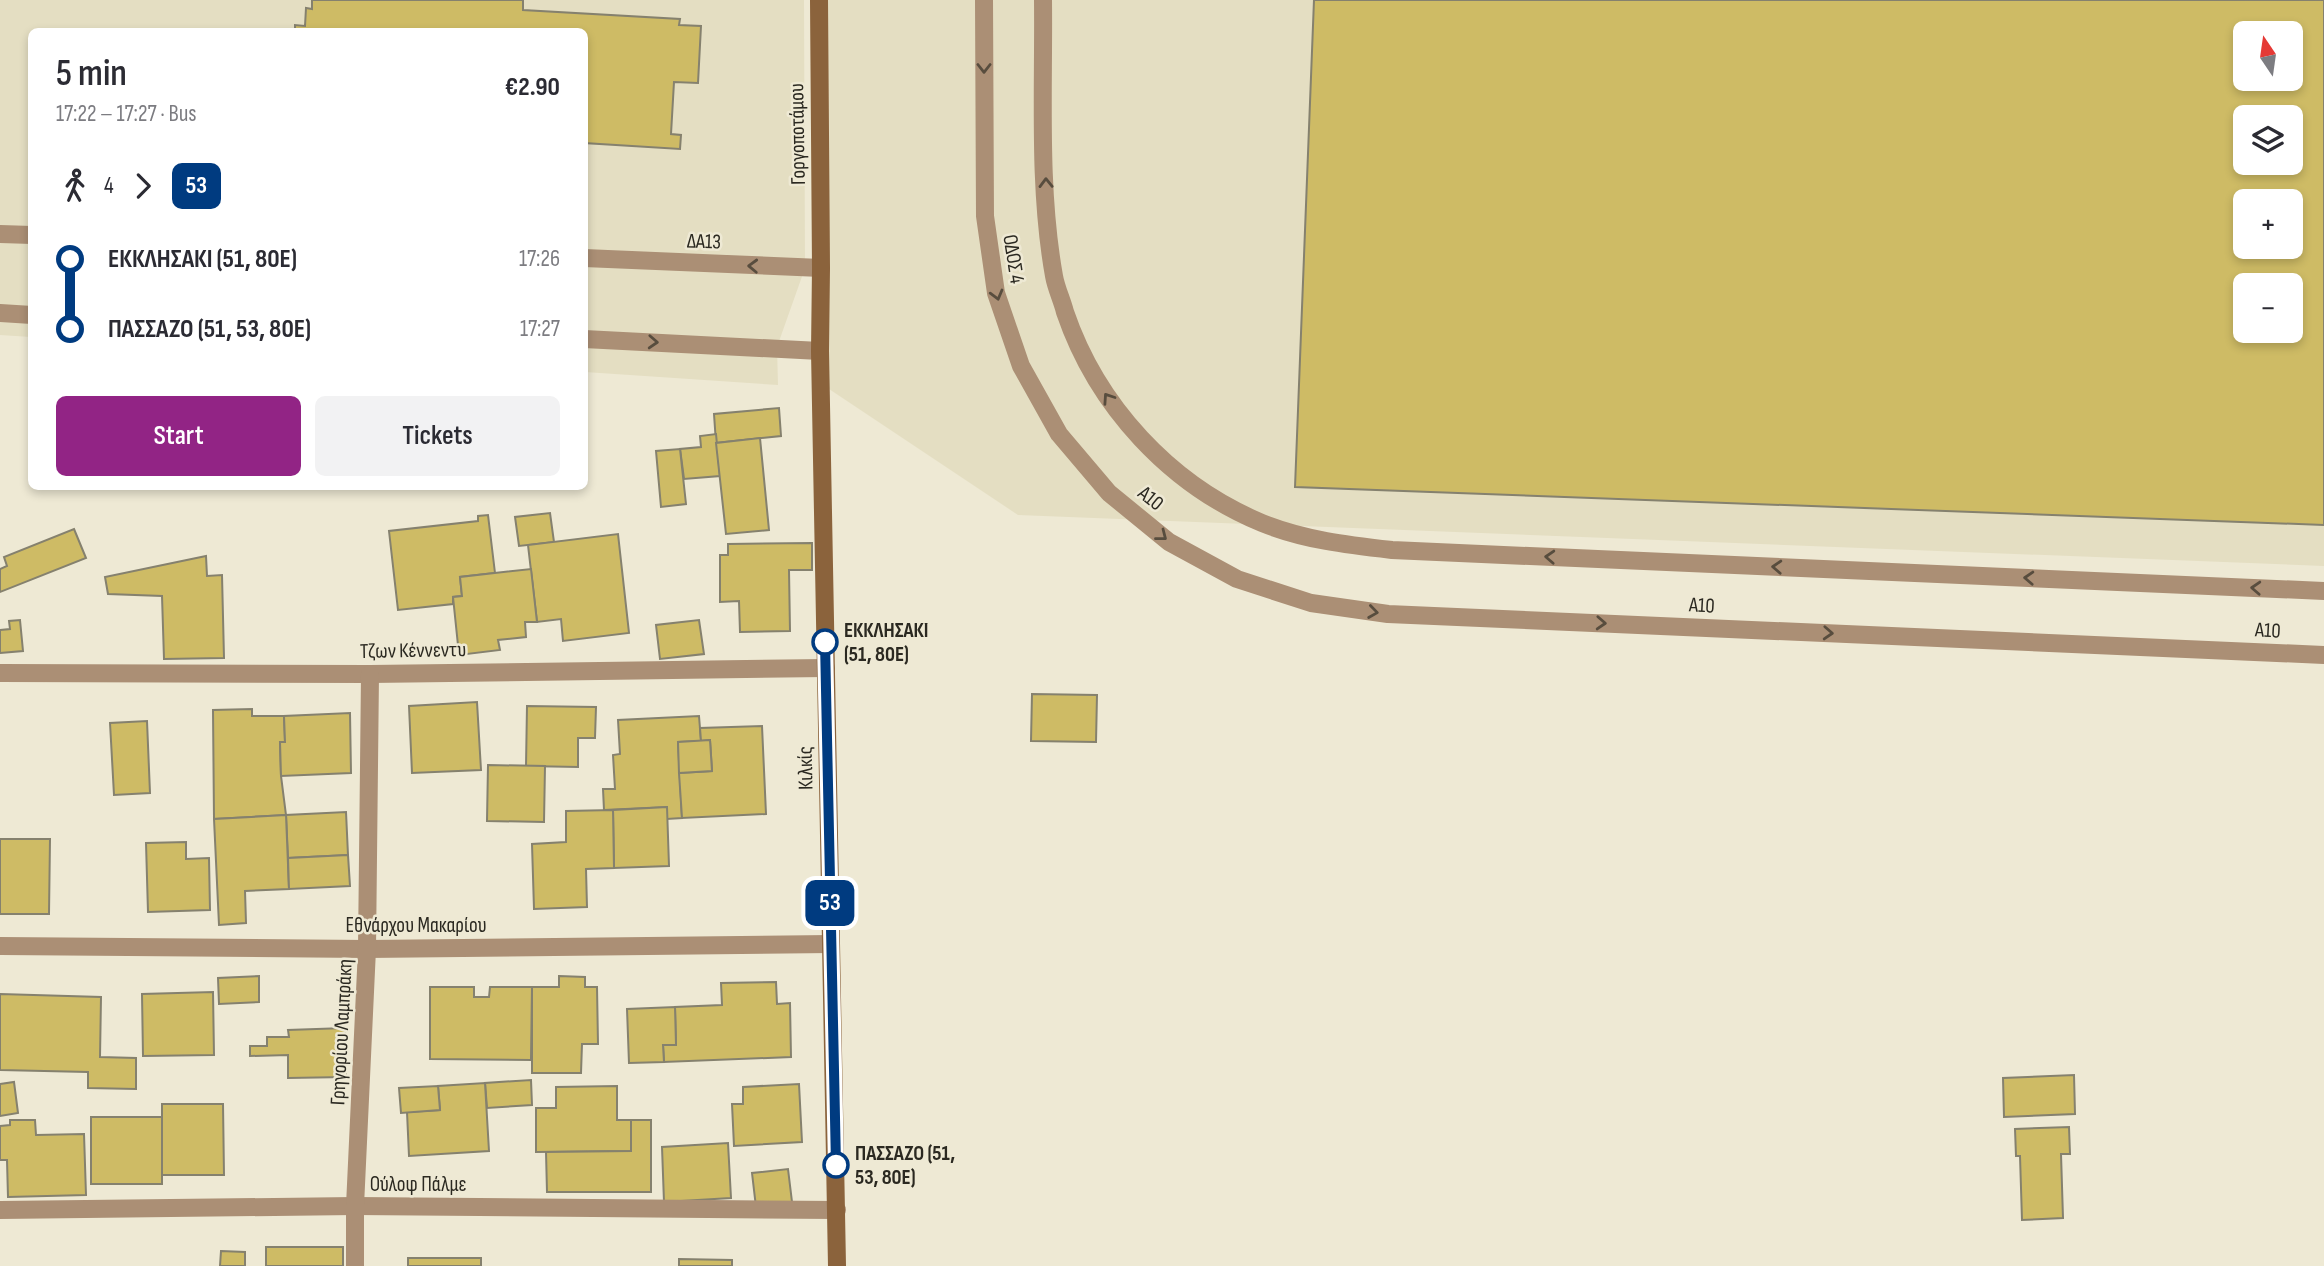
<!DOCTYPE html>
<html lang="en">
<head>
<meta charset="utf-8">
<style>
	:root { --surface:#fff; --page:#f2f2f3; --text:#2b2b33; --muted:#7c7c81; --accent:#922485 }
	body { margin:0; font-family:"Sofia Sans Condensed",sans-serif; background:var(--page); color:var(--text); height:100vh; display:flex; flex-direction:column; font-size:26px; white-space:nowrap }
	* { box-sizing:border-box; margin:0 }
	p { font-size:23px; color:var(--muted) }
	.icon { flex:none; width:38px; height:38px; fill:none; stroke:currentColor; stroke-width:2; stroke-linecap:round; stroke-linejoin:round }
	.map { position:relative; flex:1; overflow:hidden }
	.side { position:absolute; left:28px; top:28px; width:560px; height:462px; display:flex; flex-direction:column; background:var(--surface); border-radius:10px; box-shadow:0 4px 10px #0003 }
	.side>* { flex:none }
	.badge { padding:0 14px; border-radius:10px; font-size:24px; line-height:46px }
	.needle { width:46px; rotate:347deg }
	.tools { position:absolute; left:2233px; top:21px; display:grid; gap:14px }
	.tools a { display:grid; place-items:center; width:70px; height:70px; border-radius:10px; background:var(--surface); box-shadow:0 4px 10px #0003; font-size:35px }
	.map>.badge { position:absolute; translate:-50% -50%; box-shadow:0 0 0 4px #fff }
	.legs { display:flex; align-items:center; gap:10px; height:77px; padding:0 28px; font-size:23px }
	.legs p { margin-inline-start:auto }
	.headline { display:flex; align-items:center; justify-content:space-between; height:119px; padding:0 28px }
	h1 { font-size:38px; font-weight:600; line-height:52px }
	.cta { display:flex; gap:14px; margin-top:auto; padding:14px 28px }
	.cta a { flex:1; height:80px; border-radius:10px; background:var(--accent); color:#fff; font-size:28px; font-weight:600; line-height:80px; text-align:center }
	.cta a+a { background:var(--page); color:var(--text) }
	ul { padding:0 28px; list-style:none }
	li { display:flex; align-items:center; gap:24px; height:70px; font-size:26px }
	li i { display:grid; place-items:center; width:10px; height:100%; margin:0 9px; background:currentColor }
	li i::after { content:''; width:18px; height:18px; margin:-9px; border:5px solid; border-radius:50%; background:var(--surface) }
	li p { margin-inline-start:auto }
	li:first-child i { background:linear-gradient(#0000 50%,currentColor 0) }
	li:last-child i { background:linear-gradient(currentColor 50%,#0000 0) }
	.map>svg:first-child { display:block }
	.built { fill:#e4dec2; fill-rule:evenodd }
	.building { fill:#cebb65; stroke:#85816e; stroke-width:2; fill-rule:evenodd }
	.lines { fill:none; stroke-linecap:round; stroke-linejoin:round }
	.minor { stroke:#ab8f75; stroke-width:18 }
	.tertiary { stroke:#ab8f75; stroke-width:18 }
	.secondary { stroke:#8b633c; stroke-width:18 }
	.oneway { stroke:#584d3e }
	.line-1-casing { stroke:#fff; stroke-width:16 }
	.line-1 { stroke:#003b80; stroke-width:10 }
	.stop-1-dot { fill:#fff; stroke:#003b80; stroke-width:3.5 }
	.labels { text-anchor:middle; stroke-width:5; stroke-linejoin:round; paint-order:stroke }
	.street-label { font-size:21px; fill:#2b2921; stroke:#eee9d4 }
	.stop-label { font-size:21px; font-weight:bold; fill:#2b2921; stroke:#eee9d4; text-anchor:start }
</style>
</head>
<body>
<div class="map">
<svg width="2324" height="1266" viewBox="0 0 2324 1266">
	<rect width="100%" height="100%" fill="#eee9d4"/>
	<!-- built -->
	<g class="built">
		<path d="M 0,0 L 804,0 L 805,268 L 777,347 L 778,385 L 585,372 L 584,32 L 32,32 L 31,337 L 0,335 Z"/>
		<path d="M 828,0 L 2324,0 L 2324,566 L 1018,515 L 826,387 ZM 2245,33 L 2291,33 L 2291,79 L 2245,79 ZM 2245,117 L 2291,117 L 2291,163 L 2245,163 ZM 2245,201 L 2291,201 L 2291,247 L 2245,247 ZM 2245,285 L 2291,285 L 2291,331 L 2245,331 Z"/>
	</g>
	<!-- building -->
	<g class="building">
		<path d="M 312,0 L 523,0 L 523,10 L 680,19 L 679,25 L 701,26 L 698,83 L 674,82 L 671,134 L 681,135 L 680,149 L 584,143 L 584,32 L 295,32 L 295,25 L 305,26 L 306,8 L 312,9 Z"/>
		<path d="M 1314,0 L 2324,0 L 2324,525 L 1295,487 ZM 2245,33 L 2291,33 L 2291,79 L 2245,79 ZM 2245,117 L 2291,117 L 2291,163 L 2245,163 ZM 2245,201 L 2291,201 L 2291,247 L 2245,247 ZM 2245,285 L 2291,285 L 2291,331 L 2245,331 Z"/>
		<path d="M 779,408 L 781,436 L 716,443 L 714,414 Z"/>
		<path d="M 716,434 L 720,476 L 684,479 L 680,449 L 701,447 L 700,436 Z"/>
		<path d="M 760,438 L 769,530 L 726,534 L 716,443 Z"/>
		<path d="M 680,449 L 686,504 L 661,507 L 656,451 Z"/>
		<path d="M 550,513 L 554,542 L 519,546 L 515,517 Z"/>
		<path d="M 488,515 L 495,573 L 460,577 L 462,596 L 453,597 L 453,604 L 398,610 L 389,531 L 478,521 L 478,516 Z"/>
		<path d="M 74,529 L 86,558 L 0,592 L 0,569 L 7,566 L 4,557 Z"/>
		<path d="M 618,534 L 629,633 L 563,641 L 561,619 L 537,622 L 528,545 Z"/>
		<path d="M 812,543 L 812,570 L 789,570 L 790,631 L 740,632 L 739,601 L 720,602 L 720,555 L 728,555 L 728,544 Z"/>
		<path d="M 206,556 L 207,576 L 222,575 L 224,658 L 164,659 L 162,596 L 108,594 L 105,577 Z"/>
		<path d="M 531,569 L 537,622 L 525,622 L 526,637 L 498,640 L 500,650 L 459,655 L 453,597 L 462,596 L 460,577 Z"/>
		<path d="M 20,620 L 23,651 L 0,653 L 0,630 L 10,629 L 9,621 Z"/>
		<path d="M 699,620 L 704,654 L 660,659 L 656,625 Z"/>
		<path d="M 1032,694 L 1097,695 L 1096,742 L 1031,741 Z"/>
		<path d="M 477,702 L 481,770 L 412,773 L 409,706 Z"/>
		<path d="M 527,706 L 596,707 L 595,738 L 578,738 L 578,767 L 526,766 Z"/>
		<path d="M 252,709 L 252,716 L 284,716 L 285,742 L 280,742 L 281,776 L 286,815 L 214,819 L 213,710 Z"/>
		<path d="M 350,713 L 351,773 L 281,776 L 280,742 L 285,742 L 284,716 Z"/>
		<path d="M 699,716 L 701,741 L 678,742 L 682,818 L 667,819 L 667,807 L 604,810 L 603,789 L 615,789 L 613,755 L 620,754 L 618,720 Z"/>
		<path d="M 147,721 L 150,793 L 114,795 L 110,723 Z"/>
		<path d="M 762,726 L 766,814 L 682,818 L 679,773 L 712,771 L 710,740 L 701,741 L 700,728 Z"/>
		<path d="M 710,740 L 712,771 L 679,773 L 678,742 Z"/>
		<path d="M 488,765 L 545,766 L 544,822 L 487,821 Z"/>
		<path d="M 667,807 L 669,866 L 614,868 L 613,810 Z"/>
		<path d="M 613,810 L 614,868 L 586,869 L 587,907 L 534,909 L 532,844 L 566,842 L 566,811 Z"/>
		<path d="M 346,812 L 348,855 L 288,858 L 286,815 Z"/>
		<path d="M 286,815 L 289,889 L 245,891 L 246,923 L 219,925 L 214,819 Z"/>
		<path d="M 0,839 L 50,839 L 49,914 L 0,914 Z"/>
		<path d="M 186,842 L 186,859 L 209,858 L 210,910 L 148,912 L 146,843 Z"/>
		<path d="M 348,855 L 350,886 L 289,889 L 288,858 Z"/>
		<path d="M 259,976 L 259,1002 L 219,1004 L 218,978 Z"/>
		<path d="M 559,976 L 585,977 L 585,987 L 597,987 L 598,1044 L 582,1044 L 581,1073 L 532,1073 L 532,987 L 559,987 Z"/>
		<path d="M 776,982 L 777,1004 L 790,1003 L 791,1057 L 664,1062 L 663,1045 L 676,1045 L 675,1007 L 722,1005 L 721,983 Z"/>
		<path d="M 430,987 L 474,987 L 474,997 L 489,997 L 490,987 L 532,987 L 531,1060 L 430,1059 Z"/>
		<path d="M 213,992 L 214,1055 L 143,1056 L 142,994 Z"/>
		<path d="M 0,994 L 101,997 L 100,1057 L 136,1058 L 136,1089 L 88,1088 L 88,1072 L 0,1070 Z"/>
		<path d="M 675,1007 L 676,1045 L 663,1045 L 664,1062 L 629,1063 L 627,1009 Z"/>
		<path d="M 345,1028 L 346,1077 L 288,1078 L 288,1055 L 250,1056 L 250,1046 L 267,1046 L 267,1037 L 289,1037 L 288,1030 Z"/>
		<path d="M 2074,1075 L 2075,1114 L 2004,1117 L 2003,1078 Z"/>
		<path d="M 531,1080 L 532,1105 L 487,1108 L 485,1083 Z"/>
		<path d="M 14,1082 L 18,1113 L 0,1116 L 0,1084 Z"/>
		<path d="M 485,1083 L 489,1151 L 409,1156 L 407,1112 L 440,1110 L 438,1086 Z"/>
		<path d="M 799,1084 L 802,1142 L 734,1146 L 732,1104 L 743,1104 L 743,1087 Z"/>
		<path d="M 438,1086 L 440,1110 L 401,1113 L 399,1088 Z"/>
		<path d="M 617,1086 L 617,1120 L 631,1120 L 631,1151 L 536,1152 L 536,1108 L 556,1108 L 556,1087 Z"/>
		<path d="M 162,1104 L 223,1104 L 224,1175 L 162,1175 Z"/>
		<rect x="91" y="1117" width="71" height="67"/>
		<path d="M 10,1120 L 35,1120 L 36,1135 L 84,1134 L 86,1195 L 8,1197 L 7,1160 L 0,1160 L 0,1126 L 10,1125 Z"/>
		<path d="M 631,1120 L 651,1120 L 651,1192 L 547,1192 L 546,1152 L 631,1151 Z"/>
		<path d="M 2069,1127 L 2070,1154 L 2061,1154 L 2063,1218 L 2022,1220 L 2020,1156 L 2016,1156 L 2015,1129 Z"/>
		<path d="M 728,1143 L 731,1198 L 664,1202 L 662,1147 Z"/>
		<path d="M 788,1169 L 792,1202 L 756,1207 L 752,1173 Z"/>
		<rect x="266" y="1247" width="77" height="19"/>
		<path d="M 221,1251 L 245,1252 L 245,1266 L 220,1266 Z"/>
		<rect x="408" y="1258" width="73" height="8"/>
		<path d="M 679,1259 L 732,1260 L 732,1266 L 679,1266 Z"/>
	</g>
	<g class="lines">
		<!-- minor -->
		<g class="minor">
			<path d="M 984,0 L 985,216 L 996,293 L 1021,366 L 1059,434 L 1109,493 L 1169,542 L 1237,579 L 1311,603 L 1388,614 L 2324,655"/>
			<path d="M 1043,0 C 1044,91 1038,187 1054,276 C 1056,288 1062,300 1065,312 C 1097,406 1170,485 1262,523 C 1304,540 1348,545 1392,550 L 2324,591"/>
			<path d="M 0,673 L 370,674 L 826,668"/>
			<path d="M 0,946 L 367,949 L 831,944"/>
			<path d="M 0,1210 L 355,1206 L 837,1210"/>
			<path d="M 355,1266 L 355,1206 L 367,949 L 370,674"/>
		</g>
		<!-- tertiary -->
		<g class="tertiary">
			<path d="M 0,234 L 32,235"/>
			<path d="M 584,258 L 821,268"/>
			<path d="M 0,313 L 32,315"/>
			<path d="M 584,339 L 820,351"/>
		</g>
		<!-- secondary -->
		<path class="secondary" d="M 819,0 L 821,268 L 820,351 L 837,1266"/>
	</g>
	<!-- one-way arrows -->
	<defs><path id="oneway-chevron" d="M-2-3.5L2.5 0L-2 3.5" fill="none" stroke-width="1.6" stroke-linecap="round" stroke-linejoin="round" transform="scale(1.75)"/></defs>
	<g class="oneway">
		<use href="#oneway-chevron" transform="translate(984 68) rotate(90)"/>
		<use href="#oneway-chevron" transform="translate(1046 183) rotate(-91)"/>
		<use href="#oneway-chevron" transform="translate(753 266) rotate(-178)"/>
		<use href="#oneway-chevron" transform="translate(997 295) rotate(75)"/>
		<use href="#oneway-chevron" transform="translate(653 342) rotate(3)"/>
		<use href="#oneway-chevron" transform="translate(1108 398) rotate(-124)"/>
		<use href="#oneway-chevron" transform="translate(1162 536) rotate(38)"/>
		<use href="#oneway-chevron" transform="translate(1550 557) rotate(-177)"/>
		<use href="#oneway-chevron" transform="translate(1777 567) rotate(-177)"/>
		<use href="#oneway-chevron" transform="translate(2029 578) rotate(-177)"/>
		<use href="#oneway-chevron" transform="translate(2256 588) rotate(-177)"/>
		<use href="#oneway-chevron" transform="translate(1373 612) rotate(8)"/>
		<use href="#oneway-chevron" transform="translate(1601 623) rotate(3)"/>
		<use href="#oneway-chevron" transform="translate(1828 633) rotate(3)"/>
	</g>
	<g class="lines">
		<!-- line-1 casing -->
		<g class="line-1-casing">
			<path id="line-1" d="M 825,642 L 836,1165"/>
		</g>
		<!-- line-1 -->
		<use href="#line-1" class="line-1"/>
	</g>
	<!-- markers -->
	<g class="stop-1-dot">
		<circle cx="825" cy="642" r="12"/>
		<circle cx="836" cy="1165" r="12"/>
	</g>
	<g class="labels">
		<!-- street labels -->
		<g class="street-label">
			<text transform="translate(797 134) rotate(-91)" y="7">Γοργοποτάμου</text>
			<text transform="translate(704 241) rotate(2)" y="7">ΔΑ13</text>
			<text transform="translate(1014 259) rotate(81)" y="7">ΟΔΟΣ 4</text>
			<text transform="translate(1151 498) rotate(39)" y="7">Α10</text>
			<text transform="translate(1702 605) rotate(3)" y="7">Α10</text>
			<text transform="translate(2268 630) rotate(3)" y="7">Α10</text>
			<text transform="translate(413 650) rotate(-1)" y="7">Τζων Κέννεντυ</text>
			<text transform="translate(805 768) rotate(-91)" y="7">Κιλκίς</text>
			<text x="416" y="932">Εθνάρχου Μακαρίου</text>
			<text transform="translate(341 1032) rotate(-87)" y="7">Γρηγορίου Λαμπράκη</text>
			<text x="418" y="1191">Ούλοφ Πάλμε</text>
		</g>
		<!-- stop labels -->
		<g class="stop-label">
			<text x="844" y="637">ΕΚΚΛΗΣΑΚΙ<tspan x="844" dy="24">(51, 80Ε)</tspan></text>
			<text x="855" y="1160">ΠΑΣΣΑΖΟ (51,<tspan x="855" dy="24">53, 80Ε)</tspan></text>
		</g>
	</g>
</svg>
<div class="tools">
<a><svg class="needle" viewBox="-14 -14 28 28"><path d="M0-13l5 13h-10z" fill="#e53935"/><path d="M0 13l5-13h-10z" fill="#7c7c81"/></svg></a>
<a><svg class="icon" aria-label="layers" viewBox="0 0 24 24"><path d="M12 4l9 5-9 5-9-5zM3 14l9 5 9-5"/></svg></a>
<a>+</a>
<a>−</a>
</div>
<b class="badge" style="left:830px;top:903px;background:#003b80;color:#fff">53</b>
<section class="side">
<div class="headline"><div><h1>5 min</h1><p>17:22 – 17:27 · Bus</p></div><b>€2.90</b></div>
<div class="legs"><svg class="icon" aria-label="walk" viewBox="0 0 24 24"><circle cx="13" cy="4" r="2"/><path d="M13 8l-2 6 4 7M11 14l-3 7M7 12l3-4h3l4 4"/></svg>4<svg class="icon" aria-label="forward" viewBox="0 0 24 24"><path d="M9 5l7 7-7 7"/></svg><b class="badge" style="background:#003b80;color:#fff">53</b></div>
<ul>
<li><i style="color:#003b80"></i><b>ΕΚΚΛΗΣΑΚΙ (51, 80Ε)</b><p>17:26</p></li>
<li><i style="color:#003b80"></i><b>ΠΑΣΣΑΖΟ (51, 53, 80Ε)</b><p>17:27</p></li>
</ul>
<div class="cta"><a>Start</a><a>Tickets</a></div>
</section>
</div>
</body>
</html>
